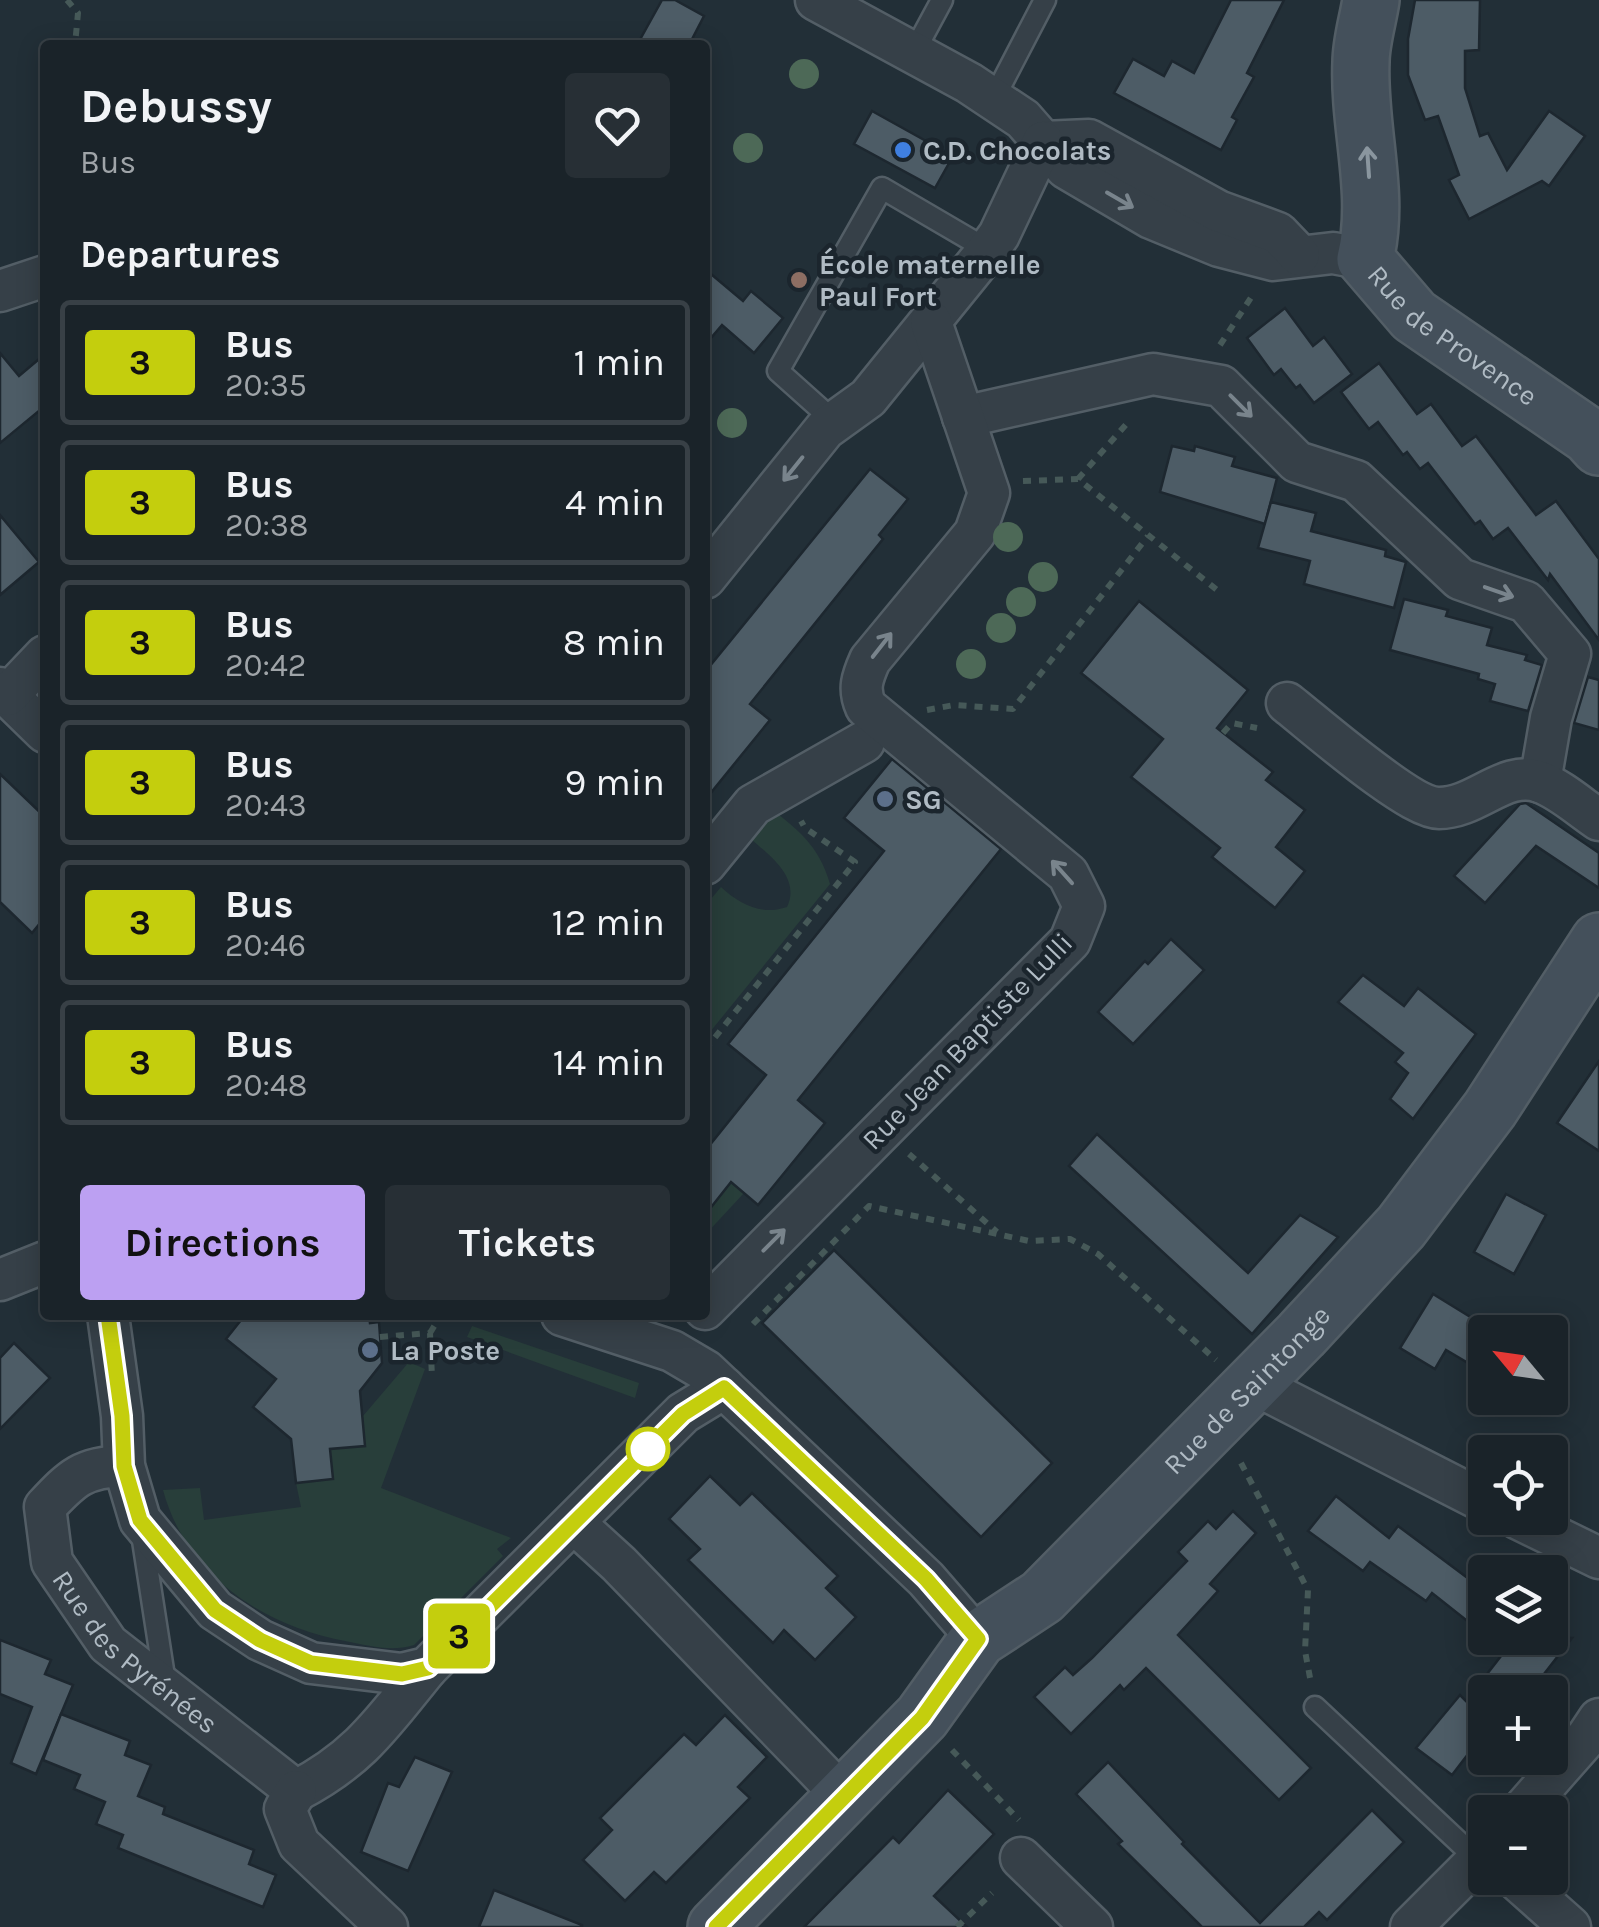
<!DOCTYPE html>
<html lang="en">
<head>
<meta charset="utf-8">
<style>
	:root { --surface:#1a2329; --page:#272f35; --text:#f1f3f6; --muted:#9fa4a8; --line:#384046; --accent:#bca0f2 }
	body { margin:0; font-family:Karla,sans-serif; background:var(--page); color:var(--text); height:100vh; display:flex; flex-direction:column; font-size:38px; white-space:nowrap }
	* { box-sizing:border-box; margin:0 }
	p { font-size:32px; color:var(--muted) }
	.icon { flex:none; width:55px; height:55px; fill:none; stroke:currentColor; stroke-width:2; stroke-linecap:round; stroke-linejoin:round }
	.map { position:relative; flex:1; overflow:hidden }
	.drawer { position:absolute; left:40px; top:40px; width:670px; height:1280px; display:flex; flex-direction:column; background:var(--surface); border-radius:10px; box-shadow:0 5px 25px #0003,0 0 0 2px var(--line) }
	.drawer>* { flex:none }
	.badge { padding:0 20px; border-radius:8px; font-size:35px; line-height:65px }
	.needle { width:65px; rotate:299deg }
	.buttons { position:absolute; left:1468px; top:1315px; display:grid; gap:20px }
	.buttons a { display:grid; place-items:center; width:100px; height:100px; border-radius:10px; background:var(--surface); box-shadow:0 5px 25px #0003,0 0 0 2px var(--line); font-size:50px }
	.map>.badge { position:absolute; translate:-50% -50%; box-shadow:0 0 0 5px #fff }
	h2 { padding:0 40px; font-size:38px; line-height:90px }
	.round { display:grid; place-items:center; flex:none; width:105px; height:105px; border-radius:10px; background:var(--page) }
	.overview { display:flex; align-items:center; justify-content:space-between; height:170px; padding:0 40px }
	h1 { font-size:48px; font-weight:700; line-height:75px }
	.button { display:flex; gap:20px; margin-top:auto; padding:20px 40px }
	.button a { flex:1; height:115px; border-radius:10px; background:var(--accent); color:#111; font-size:40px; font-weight:700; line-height:115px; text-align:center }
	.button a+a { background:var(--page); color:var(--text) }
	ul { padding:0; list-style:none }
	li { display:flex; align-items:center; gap:30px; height:125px; margin:0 20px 15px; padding:0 20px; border:5px solid var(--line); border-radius:10px }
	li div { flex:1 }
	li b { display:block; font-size:38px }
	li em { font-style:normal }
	li .badge { min-width:110px; font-weight:700; text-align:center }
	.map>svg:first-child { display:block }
	.green { fill:#283e3a }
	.building { fill:#4d5c66; stroke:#1d272f; stroke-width:2.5 }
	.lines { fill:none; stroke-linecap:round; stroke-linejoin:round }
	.lane-casing { stroke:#535e66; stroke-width:25 }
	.street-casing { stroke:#535e66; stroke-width:45 }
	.secondary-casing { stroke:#535e66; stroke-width:60 }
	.path { stroke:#465958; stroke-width:6; stroke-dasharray:8 8; stroke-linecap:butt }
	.lane { stroke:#364048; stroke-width:20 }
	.street { stroke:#364048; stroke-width:40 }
	.secondary { stroke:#44505b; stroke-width:55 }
	.tree { fill:#4d6957 }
	.oneway { stroke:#8a969f }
	.oneway2 { stroke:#79848c }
	.line-casing { stroke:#fff; stroke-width:22 }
	.line { stroke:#c4ce0d; stroke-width:15 }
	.shop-dot { fill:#3f7fe0; stroke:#1b252d; stroke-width:4 }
	.education-dot { fill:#8d6e63; stroke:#1b252d; stroke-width:4 }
	.service-dot { fill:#5c6f8a; stroke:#1b252d; stroke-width:4 }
	.stop-dot { fill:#fff; stroke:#c4ce0d; stroke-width:5 }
	.labels { text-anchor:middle; stroke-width:9; stroke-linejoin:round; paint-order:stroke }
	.poi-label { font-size:28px; font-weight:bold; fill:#b0bbc4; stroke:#1b252d; text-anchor:start }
	.street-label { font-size:28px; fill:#b0bbc4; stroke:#1b252d }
</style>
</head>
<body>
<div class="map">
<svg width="1599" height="1927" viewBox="0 0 1599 1927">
	<rect width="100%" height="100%" fill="#222f37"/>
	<!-- green -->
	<g class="green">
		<path d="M 764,804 C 796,827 819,845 830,884 L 710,1032 L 705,1032 L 705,906 L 721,887 C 739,904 762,916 787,907 C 801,878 770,856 751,839 Z"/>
		<path d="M 731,1183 L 744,1193 L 705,1235 L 705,1215 Z"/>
		<path d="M 472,1326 L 639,1383 L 635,1398 L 467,1337 Z"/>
		<path d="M 409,1362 L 425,1369 L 381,1488 L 511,1538 L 497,1549 L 503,1556 L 414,1645 C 391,1652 370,1646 345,1641 C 263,1626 186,1575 163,1490 L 200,1488 L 204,1520 L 301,1507 L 296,1483 L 333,1479 L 330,1449 L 365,1446 L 363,1416 Z"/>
	</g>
	<!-- building -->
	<g class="building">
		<path d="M 662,0 L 675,0 L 704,16 L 689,45 L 637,45 Z"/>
		<path d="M 1231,0 L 1284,0 L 1247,73 L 1254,77 L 1232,117 L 1237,120 L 1221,150 L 1114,93 L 1133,59 L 1164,76 L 1172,61 L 1194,73 Z"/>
		<path d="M 1415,0 L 1480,0 L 1479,50 L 1465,51 L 1465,88 L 1480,136 L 1488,133 L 1507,170 L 1549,111 L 1585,136 L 1549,186 L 1542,181 L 1469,219 L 1449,180 L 1459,175 L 1438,116 L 1425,120 L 1408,75 L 1408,39 Z"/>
		<path d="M 872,111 L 953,156 L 935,188 L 854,144 Z"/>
		<path d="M 705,269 L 743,301 L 751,291 L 783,318 L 754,353 L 722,325 L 705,345 Z"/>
		<path d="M 1285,308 L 1313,346 L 1324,337 L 1352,374 L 1314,403 L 1300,385 L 1296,388 L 1281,369 L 1274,375 L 1247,338 Z"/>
		<path d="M 0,353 L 19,376 L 45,354 L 45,406 L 0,443 Z"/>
		<path d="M 1379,363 L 1417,414 L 1431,404 L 1462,446 L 1476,436 L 1536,515 L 1556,501 L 1599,559 L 1599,640 L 1550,574 L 1548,580 L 1508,528 L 1493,539 L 1480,521 L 1475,524 L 1428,463 L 1420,469 L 1407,452 L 1403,455 L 1378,422 L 1369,429 L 1341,392 Z"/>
		<path d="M 1172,446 L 1194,451 L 1195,446 L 1235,457 L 1232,466 L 1277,478 L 1265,524 L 1160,492 Z"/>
		<path d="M 870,469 L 908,499 L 879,535 L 883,539 L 750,704 L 770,720 L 705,800 L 705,672 Z"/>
		<path d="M 1271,502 L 1316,513 L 1311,531 L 1386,550 L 1385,556 L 1406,562 L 1394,608 L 1304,584 L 1310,561 L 1258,548 Z"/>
		<path d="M 0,515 L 39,562 L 0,595 Z"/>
		<path d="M 1404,599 L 1448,610 L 1446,616 L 1492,628 L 1487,645 L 1527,655 L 1525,660 L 1542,665 L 1528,711 L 1490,701 L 1495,684 L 1478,679 L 1479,674 L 1390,650 Z"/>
		<path d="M 1139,601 L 1248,690 L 1217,728 L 1273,772 L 1266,780 L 1305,810 L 1276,847 L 1305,871 L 1275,908 L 1212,857 L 1220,848 L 1131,777 L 1163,739 L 1081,673 Z"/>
		<path d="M 1588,677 L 1599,680 L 1599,730 L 1574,723 Z"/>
		<path d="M 892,759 L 1001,849 L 798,1100 L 825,1123 L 758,1205 L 731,1182 L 705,1215 L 705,1151 L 766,1075 L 728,1044 L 884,851 L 844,818 Z"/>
		<path d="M 0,774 L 45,817 L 45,917 L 32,933 L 0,902 Z"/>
		<path d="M 1526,803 L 1599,853 L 1599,888 L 1536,846 L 1485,903 L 1454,876 L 1520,804 Z"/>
		<path d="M 1171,939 L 1204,970 L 1133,1044 L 1098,1012 L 1145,961 L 1148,964 Z"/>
		<path d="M 1363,975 L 1404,1006 L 1418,988 L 1476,1034 L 1413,1119 L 1390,1099 L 1408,1073 L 1395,1062 L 1403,1053 L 1338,1002 Z"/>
		<path d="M 1599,1061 L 1599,1151 L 1557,1123 Z"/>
		<path d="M 1097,1134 L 1248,1273 L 1300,1215 L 1338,1237 L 1252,1334 L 1069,1166 Z"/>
		<path d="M 1506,1194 L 1546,1215 L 1514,1274 L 1474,1252 Z"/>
		<path d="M 834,1250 L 1052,1463 L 981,1537 L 762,1323 Z"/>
		<path d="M 1433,1294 L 1485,1326 L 1485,1373 L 1446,1350 L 1435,1369 L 1400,1348 Z"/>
		<path d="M 245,1315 L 369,1315 L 370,1323 L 379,1322 L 382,1363 L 360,1391 L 365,1446 L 330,1449 L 333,1479 L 296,1483 L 291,1439 L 253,1407 L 276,1379 L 226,1339 Z"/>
		<path d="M 14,1343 L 50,1378 L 0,1429 L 0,1358 Z"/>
		<path d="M 710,1476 L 740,1505 L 752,1493 L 838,1576 L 826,1588 L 856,1617 L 815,1660 L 784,1630 L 773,1643 L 688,1560 L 700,1549 L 669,1519 Z"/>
		<path d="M 1336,1496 L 1389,1538 L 1398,1526 L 1485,1591 L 1485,1635 L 1432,1593 L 1426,1601 L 1370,1562 L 1363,1571 L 1308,1531 Z"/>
		<path d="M 1233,1511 L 1256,1533 L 1210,1584 L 1218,1591 L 1178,1635 L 1311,1768 L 1279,1800 L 1146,1668 L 1124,1690 L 1120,1685 L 1071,1734 L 1034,1697 L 1065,1667 L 1073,1675 L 1092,1658 L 1187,1561 L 1178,1552 L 1208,1521 L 1216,1529 Z"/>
		<path d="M 1515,1638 L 1572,1638 L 1530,1692 L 1485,1692 L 1485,1732 L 1452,1775 L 1416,1748 L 1460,1695 L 1466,1701 Z"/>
		<path d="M 0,1640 L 51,1660 L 45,1674 L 73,1685 L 36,1774 L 11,1763 L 32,1707 L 0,1694 Z"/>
		<path d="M 61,1714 L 130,1741 L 125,1755 L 151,1765 L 138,1796 L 165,1807 L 163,1814 L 254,1850 L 249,1864 L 276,1875 L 263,1907 L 118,1848 L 123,1835 L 96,1824 L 105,1802 L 74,1789 L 80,1775 L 43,1760 Z"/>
		<path d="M 725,1715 L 767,1757 L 738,1787 L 750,1798 L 666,1883 L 654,1872 L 625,1901 L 583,1860 L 612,1830 L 600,1818 L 684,1734 L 696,1745 Z"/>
		<path d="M 415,1757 L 452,1772 L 408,1871 L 361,1852 L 388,1783 L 399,1787 Z"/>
		<path d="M 1108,1762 L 1184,1842 L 1182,1844 L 1260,1923 L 1372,1810 L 1404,1842 L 1327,1920 L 1319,1912 L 1304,1927 L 1202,1927 L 1118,1844 L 1122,1841 L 1076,1794 Z"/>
		<path d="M 948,1790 L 994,1834 L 934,1896 L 967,1927 L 804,1927 L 893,1837 L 899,1843 Z"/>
		<path d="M 494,1890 L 582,1925 L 582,1927 L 479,1927 Z"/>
	</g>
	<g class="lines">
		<!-- lane casing -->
		<g class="lane-casing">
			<g id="lane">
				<path d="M 914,52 L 942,0"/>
				<path d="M 993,100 L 1045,0"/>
				<path d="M 835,422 L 778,371 L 882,188 L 988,250"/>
				<path d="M 142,1534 L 165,1683"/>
				<path d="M 1315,1707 L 1478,1860"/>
			</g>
		</g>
		<!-- street casing -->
		<g class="street-casing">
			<g id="street">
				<path d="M 816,0 L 969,83 L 1023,119 L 1066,168 L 1151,218 L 1219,246 L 1273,260 L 1333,253 L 1365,259"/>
				<path d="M 1043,142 L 1089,140 L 1218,211 L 1278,233 L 1299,255"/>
				<path d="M 0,291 L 45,276"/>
				<path d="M 963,417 L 1153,374 L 1221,386 L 1297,462 L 1356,481 L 1460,579 L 1526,602 L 1570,654 L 1551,718 L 1540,782"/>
				<path d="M 705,578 L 825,429 L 868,398 L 988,250 L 999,235 L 1043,142"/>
				<path d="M 0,688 L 45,732"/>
				<path d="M 8,695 L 45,656"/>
				<path d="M 1287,703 C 1314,724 1409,808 1439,808 C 1477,808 1505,769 1540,782 C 1560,789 1581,808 1599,820"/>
				<path d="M 705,864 L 753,805 L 864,742"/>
				<path d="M 0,1280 L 45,1262"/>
				<path d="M 705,1309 L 1070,941 L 1084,906 L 1068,874 L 866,707 C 858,689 862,678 870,660 L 975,533 L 989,493 L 931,322"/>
				<path d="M 108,1315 L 122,1416 L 124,1466 L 140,1520 L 215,1610 L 260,1640 L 311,1663 L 402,1674 L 427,1668 L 683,1413 L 724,1388"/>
				<path d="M 562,1315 L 672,1351 L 706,1371 L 926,1579 L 978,1639"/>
				<path d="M 1254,1384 L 1485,1502"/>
				<path id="s1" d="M 124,1466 C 83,1467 72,1478 45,1507 L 52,1562 L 108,1644 L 296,1791 C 360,1758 383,1722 427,1668"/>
				<path d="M 1517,1518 L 1599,1558"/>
				<path d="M 574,1523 L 619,1564 L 844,1797"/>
				<path d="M 296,1791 L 285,1809 L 299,1844 L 387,1927"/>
				<path d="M 1521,1812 L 1587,1737 L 1599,1719"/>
				<path d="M 1021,1858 L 1092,1927"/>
				<path d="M 1515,1878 L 1570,1927"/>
				<path d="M 1411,1927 L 1485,1853"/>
			</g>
		</g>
		<!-- secondary casing -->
		<g class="secondary-casing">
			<g id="secondary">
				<path id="s2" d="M 1371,0 C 1368,20 1361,42 1361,62 C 1358,128 1381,194 1365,259 L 1414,316 L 1589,436 L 1599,447"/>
				<path id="s3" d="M 716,1927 L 922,1717 L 978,1639 L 1042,1597 L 1301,1335 L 1401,1227 L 1490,1109 L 1599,941"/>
			</g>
		</g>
		<!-- path -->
		<g class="path">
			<path d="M 67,0 L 78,13 L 75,45"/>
			<path d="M 1220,345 L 1254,293"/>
			<path d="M 1078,479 L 1130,420"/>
			<path d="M 1023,481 L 1078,479 L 1222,594"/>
			<path d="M 927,710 L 954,705 L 1013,709 L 1148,536"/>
			<path d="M 1223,733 L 1232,723 L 1257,728"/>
			<path d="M 705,1050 L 855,862 L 805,828 L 801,821"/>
			<path d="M 909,1154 L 997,1232"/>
			<path d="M 753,1324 L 869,1206 L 1029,1241 L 1070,1239 L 1098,1254 L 1216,1360"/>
			<path d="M 430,1333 L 438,1320"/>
			<path d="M 380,1337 L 430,1333 L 432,1377"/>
			<path d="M 1241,1463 L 1308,1590 L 1305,1651 L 1311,1683"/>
			<path d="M 952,1750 L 1019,1820"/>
			<path d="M 957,1927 L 992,1893"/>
		</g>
		<!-- lane -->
		<use href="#lane" class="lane"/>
		<!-- street -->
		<use href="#street" class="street"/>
		<!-- secondary -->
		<use href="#secondary" class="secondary"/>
	</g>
	<!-- trees -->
	<g class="tree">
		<circle cx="804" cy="74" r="15"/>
		<circle cx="748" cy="148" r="15"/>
		<circle cx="732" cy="423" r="15"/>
		<circle cx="1008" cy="537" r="15"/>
		<circle cx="1043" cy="577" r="15"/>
		<circle cx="1021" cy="602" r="15"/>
		<circle cx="1001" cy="628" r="15"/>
		<circle cx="971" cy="664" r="15"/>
	</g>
	<!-- one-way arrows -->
	<defs><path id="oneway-shaft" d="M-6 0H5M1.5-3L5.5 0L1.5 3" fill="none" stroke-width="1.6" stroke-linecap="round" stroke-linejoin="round" transform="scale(2.5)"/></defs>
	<use class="oneway" href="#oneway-shaft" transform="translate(1368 162) rotate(-94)"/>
	<g class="oneway2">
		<use href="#oneway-shaft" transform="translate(1120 200) rotate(30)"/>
		<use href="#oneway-shaft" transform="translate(1241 406) rotate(45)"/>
		<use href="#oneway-shaft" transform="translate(793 469) rotate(129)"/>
		<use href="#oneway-shaft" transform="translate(1499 592) rotate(19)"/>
		<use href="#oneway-shaft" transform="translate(882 645) rotate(-52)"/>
		<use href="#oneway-shaft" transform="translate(1062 872) rotate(-132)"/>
		<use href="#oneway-shaft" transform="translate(774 1240) rotate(-45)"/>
	</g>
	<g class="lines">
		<!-- line casing -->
		<g class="line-casing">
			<path id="line" d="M 108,1315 L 122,1416 L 124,1466 L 140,1520 L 215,1610 L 260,1640 L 311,1663 L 402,1674 L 428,1668 L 683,1414 L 724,1388 L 926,1579 L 978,1639 L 922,1718 L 716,1927"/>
		</g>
		<!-- line -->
		<use href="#line" class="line"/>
	</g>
	<!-- markers -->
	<circle class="shop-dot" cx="903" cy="150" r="10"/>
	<circle class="education-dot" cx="799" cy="280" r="10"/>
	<g class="service-dot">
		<circle cx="885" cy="799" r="10"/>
		<circle cx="370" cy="1350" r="10"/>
	</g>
	<circle class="stop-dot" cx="648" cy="1449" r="20"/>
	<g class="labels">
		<!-- poi labels -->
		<g class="poi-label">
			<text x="923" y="160">C.D. Chocolats</text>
			<text x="819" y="274">École maternelle<tspan x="819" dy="32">Paul Fort</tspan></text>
			<text x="905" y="809">SG</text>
			<text x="390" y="1360">La Poste</text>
		</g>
		<!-- street labels -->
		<g class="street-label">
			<text dy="10" stroke="none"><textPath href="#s2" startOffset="378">Rue de Provence</textPath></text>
			<text transform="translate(967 1041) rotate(-46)" y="10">Rue Jean Baptiste Lulli</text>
			<text dy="10" stroke="none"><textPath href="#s3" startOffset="758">Rue de Saintonge</textPath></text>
			<text dy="10" stroke="none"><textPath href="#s1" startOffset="272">Rue des Pyrénées</textPath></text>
		</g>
	</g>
</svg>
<div class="buttons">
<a><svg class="needle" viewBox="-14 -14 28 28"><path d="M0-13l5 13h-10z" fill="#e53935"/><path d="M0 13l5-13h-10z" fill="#9fa4a8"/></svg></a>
<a><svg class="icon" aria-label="locate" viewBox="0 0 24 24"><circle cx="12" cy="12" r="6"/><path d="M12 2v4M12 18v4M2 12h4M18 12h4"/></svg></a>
<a><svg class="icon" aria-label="layers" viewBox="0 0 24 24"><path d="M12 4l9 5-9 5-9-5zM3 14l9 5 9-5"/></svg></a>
<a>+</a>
<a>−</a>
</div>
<b class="badge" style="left:459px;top:1636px;background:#c4ce0d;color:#111">3</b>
<section class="drawer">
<div class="overview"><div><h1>Debussy</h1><p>Bus</p></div><a class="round"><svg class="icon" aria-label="heart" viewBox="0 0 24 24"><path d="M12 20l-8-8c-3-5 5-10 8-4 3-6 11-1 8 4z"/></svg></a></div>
<h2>Departures</h2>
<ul>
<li><span class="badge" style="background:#c4ce0d;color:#111">3</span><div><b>Bus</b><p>20:35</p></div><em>1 min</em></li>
<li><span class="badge" style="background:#c4ce0d;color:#111">3</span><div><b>Bus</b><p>20:38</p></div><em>4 min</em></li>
<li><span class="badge" style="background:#c4ce0d;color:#111">3</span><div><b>Bus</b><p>20:42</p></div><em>8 min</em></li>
<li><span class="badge" style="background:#c4ce0d;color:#111">3</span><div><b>Bus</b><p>20:43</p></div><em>9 min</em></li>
<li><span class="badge" style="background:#c4ce0d;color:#111">3</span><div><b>Bus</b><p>20:46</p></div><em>12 min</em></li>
<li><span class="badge" style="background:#c4ce0d;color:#111">3</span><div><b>Bus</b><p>20:48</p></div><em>14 min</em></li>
</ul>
<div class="button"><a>Directions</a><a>Tickets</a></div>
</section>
</div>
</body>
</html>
